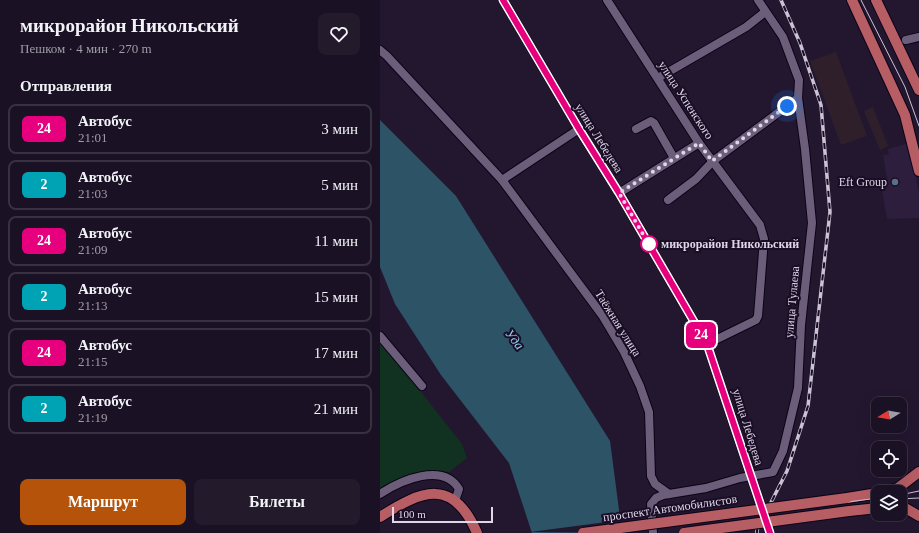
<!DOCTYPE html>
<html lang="ru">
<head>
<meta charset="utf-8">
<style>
	:root { --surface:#1a1124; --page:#231a2c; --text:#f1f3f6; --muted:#9f9da6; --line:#383141; --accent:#b45309 }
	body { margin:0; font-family:"Times New Roman",serif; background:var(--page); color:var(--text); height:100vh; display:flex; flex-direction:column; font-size:15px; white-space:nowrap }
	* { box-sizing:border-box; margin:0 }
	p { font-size:13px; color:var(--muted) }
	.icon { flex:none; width:22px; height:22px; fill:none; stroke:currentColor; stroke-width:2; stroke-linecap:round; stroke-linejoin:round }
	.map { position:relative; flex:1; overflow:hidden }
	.panel { display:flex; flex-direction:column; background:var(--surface); width:380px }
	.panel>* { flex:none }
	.badge { padding:0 8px; border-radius:6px; font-size:14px; line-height:26px }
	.needle { width:26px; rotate:259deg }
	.buttons { position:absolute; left:491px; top:397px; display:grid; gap:8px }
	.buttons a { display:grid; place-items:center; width:36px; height:36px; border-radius:8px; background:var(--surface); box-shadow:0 4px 16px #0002,0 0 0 1px var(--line); font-size:20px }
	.scale { position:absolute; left:12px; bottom:10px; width:101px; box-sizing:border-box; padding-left:4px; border:2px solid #dfd7e8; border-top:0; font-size:11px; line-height:14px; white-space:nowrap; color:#dfd7e8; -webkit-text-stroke:3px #1a0e26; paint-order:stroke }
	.you { position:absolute; width:20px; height:20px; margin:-10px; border:3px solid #fff; border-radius:50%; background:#1a73e8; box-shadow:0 0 0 6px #1a73e833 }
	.map>.badge { position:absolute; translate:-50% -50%; box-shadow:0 0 0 2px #fff }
	h2 { padding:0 20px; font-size:15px; line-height:36px }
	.round { display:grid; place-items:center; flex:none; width:42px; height:42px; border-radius:8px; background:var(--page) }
	.summary { display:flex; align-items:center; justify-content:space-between; height:68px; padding:0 20px }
	h1 { font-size:19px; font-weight:800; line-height:30px }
	.button { display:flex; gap:8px; margin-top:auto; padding:8px 20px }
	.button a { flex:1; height:46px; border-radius:8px; background:var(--accent); color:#fff; font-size:16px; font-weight:800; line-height:46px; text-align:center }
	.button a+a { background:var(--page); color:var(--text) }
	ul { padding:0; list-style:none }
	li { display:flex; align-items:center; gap:12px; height:50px; margin:0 8px 6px; padding:0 12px; border:2px solid var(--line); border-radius:8px }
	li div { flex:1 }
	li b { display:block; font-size:15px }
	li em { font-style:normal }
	li .badge { min-width:44px; font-weight:700; text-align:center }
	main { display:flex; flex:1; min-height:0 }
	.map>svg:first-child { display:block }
	.built { fill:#2d1e3d }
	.industrial { fill:#2e1f2b }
	.green { fill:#113121 }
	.water { fill:#2d5367 }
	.pier { fill:#231730 }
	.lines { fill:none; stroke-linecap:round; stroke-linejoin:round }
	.minor-casing { stroke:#0d0317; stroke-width:10 }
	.major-casing { stroke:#0d0317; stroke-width:12 }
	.minor { stroke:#6c5e7b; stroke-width:8 }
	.major { stroke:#b75e65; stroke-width:10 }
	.tram { stroke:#cbc3d5; stroke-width:1 }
	.rail-casing { stroke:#cbc3d5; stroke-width:3.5 }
	.rail { stroke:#1a0e26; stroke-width:2; stroke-dasharray:6; stroke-linecap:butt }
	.major-bridge-casing { stroke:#0d0317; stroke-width:12; stroke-linecap:butt }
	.major-bridge { stroke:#b75e65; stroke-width:10 }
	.line-casing { stroke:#fff; stroke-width:9 }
	.line { stroke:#e6007e; stroke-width:6 }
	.walk { stroke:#dfd7e8; stroke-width:4; stroke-dasharray:0 7.2 }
	.service-dot { fill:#5c6f8a; stroke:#1a0e26; stroke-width:1.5 }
	.stop-dot { fill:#fff; stroke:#e6007e; stroke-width:2 }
	.labels { text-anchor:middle; stroke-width:4; stroke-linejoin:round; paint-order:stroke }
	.street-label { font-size:12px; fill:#dfd7e8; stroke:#1a0e26 }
	.poi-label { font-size:12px; fill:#dfd7e8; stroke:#1a0e26; text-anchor:end }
	.stop-label { font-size:12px; font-weight:bold; fill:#dfd7e8; stroke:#1a0e26; text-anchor:start }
	.water-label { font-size:13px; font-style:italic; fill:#91d5f9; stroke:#1a0e26 }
</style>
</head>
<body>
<main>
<section class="panel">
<div class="summary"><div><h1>микрорайон Никольский</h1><p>Пешком · 4 мин · 270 m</p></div><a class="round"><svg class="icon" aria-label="heart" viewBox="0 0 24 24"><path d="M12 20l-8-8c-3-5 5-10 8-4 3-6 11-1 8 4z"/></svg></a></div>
<h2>Отправления</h2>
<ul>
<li><span class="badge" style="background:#e6007e;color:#fff">24</span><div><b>Автобус</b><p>21:01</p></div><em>3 мин</em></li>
<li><span class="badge" style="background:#00a3b4;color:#fff">2</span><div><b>Автобус</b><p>21:03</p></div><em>5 мин</em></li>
<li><span class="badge" style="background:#e6007e;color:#fff">24</span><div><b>Автобус</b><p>21:09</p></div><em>11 мин</em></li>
<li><span class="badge" style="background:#00a3b4;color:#fff">2</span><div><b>Автобус</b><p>21:13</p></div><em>15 мин</em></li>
<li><span class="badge" style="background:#e6007e;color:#fff">24</span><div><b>Автобус</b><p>21:15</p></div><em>17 мин</em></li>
<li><span class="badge" style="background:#00a3b4;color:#fff">2</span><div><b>Автобус</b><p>21:19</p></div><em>21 мин</em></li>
</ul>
<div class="button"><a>Маршрут</a><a>Билеты</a></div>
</section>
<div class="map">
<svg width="539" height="533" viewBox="0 0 539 533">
	<rect width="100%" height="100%" fill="#231730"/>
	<!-- built -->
	<path class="built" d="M 529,143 L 539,194 L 539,218 L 507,219 L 500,179 L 507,178 L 503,155 L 509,154 L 508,149 Z"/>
	<!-- industrial -->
	<g class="industrial">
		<path d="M 456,52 L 487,136 L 461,145 L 430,61 Z"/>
		<path d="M 493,107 L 508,146 L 500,150 L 484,111 Z"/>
	</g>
	<!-- green -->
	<path class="green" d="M 0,340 L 82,444 L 87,458 L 69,472 C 43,467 23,477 0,489 Z"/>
	<!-- water -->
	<path class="water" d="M 0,120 L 76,196 L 230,441 L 242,533 L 152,533 L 129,463 L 61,375 L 15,304 L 0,267 Z"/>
	<!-- pier -->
	<path class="pier" d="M 242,520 L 244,533 L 150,532 Z"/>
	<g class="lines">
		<!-- minor casing -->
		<g class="minor-casing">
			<g id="minor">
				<path d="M 123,0 L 199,129 L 239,193 L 327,344 L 390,533"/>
				<path d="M 227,0 L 319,143 L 380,225 L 384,239 L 378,316 L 376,320 L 327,344"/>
				<path d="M 526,40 L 539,37"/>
				<path d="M 0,50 L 7,56 L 122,180"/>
				<path d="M 278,78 L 366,27 L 385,12"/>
				<path d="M 199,129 L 122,180 L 222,315 L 244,352 L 260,386 L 269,412 L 271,476 L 275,484 L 289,494"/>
				<path d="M 256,129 L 271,121 L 274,123 L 294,158"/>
				<path d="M 239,193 L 319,143"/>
				<path d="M 288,200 L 316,179 L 333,161 L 418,98"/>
				<path d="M 0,336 L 42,386"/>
				<path d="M 0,494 C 21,480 63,462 79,489 L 75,501"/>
				<path d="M 273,533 L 271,504 L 276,498 L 283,495 L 326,488 L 360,478 L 393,472 L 403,451 L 418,388 L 421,325 L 432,223 L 425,149 L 418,98 L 419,80 L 403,37 L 378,0"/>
			</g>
		</g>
		<!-- major casing -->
		<g class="major-casing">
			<g id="major">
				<path d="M 472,0 L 525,115 L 539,171"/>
				<path d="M 496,0 L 539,90"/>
				<path d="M 505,492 L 518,488 L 539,472"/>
				<path d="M 467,498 L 498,493"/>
				<path d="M 520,508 L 527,509 L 539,516"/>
				<path d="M 469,511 L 498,508"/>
				<path d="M 0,517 C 42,490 73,477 97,533"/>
			</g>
		</g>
		<!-- minor -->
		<use href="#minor" class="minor"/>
		<!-- major -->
		<use href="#major" class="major"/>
		<!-- tram -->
		<g class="tram">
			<path d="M 481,0 L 525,87 L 539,126"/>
			<path d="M 520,495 L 539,491"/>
			<path d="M 520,499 L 539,498"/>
			<path d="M 236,533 L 498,498"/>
		</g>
		<!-- rail casing -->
		<g class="rail-casing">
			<path id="rail" d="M 377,533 L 377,530 L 407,471 L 428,406 L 450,212 L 441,105 L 420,43 L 401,0"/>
		</g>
		<!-- rail -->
		<use href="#rail" class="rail"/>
		<!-- major-bridge casing -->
		<g class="major-bridge-casing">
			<g id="major-bridge">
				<path d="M 203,533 L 467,498"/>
				<path d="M 304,533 L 469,511"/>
			</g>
		</g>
		<!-- major-bridge -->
		<use href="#major-bridge" class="major-bridge"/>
	</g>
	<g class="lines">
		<!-- line casing -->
		<g class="line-casing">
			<path id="line" d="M 123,0 L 199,129 L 239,193 L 327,344 L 390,533"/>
		</g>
		<!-- line -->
		<use href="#line" class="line"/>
		<!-- walk -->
		<path class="walk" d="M 269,244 L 271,248 L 239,193 L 319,143 L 332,161 L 407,106"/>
	</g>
	<!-- markers -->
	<circle class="service-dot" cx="515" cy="182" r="4"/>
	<circle class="stop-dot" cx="269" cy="244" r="8"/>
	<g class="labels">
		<!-- street labels -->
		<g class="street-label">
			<text transform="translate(306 100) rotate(57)" y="4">улица Успенского</text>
			<text transform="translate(219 138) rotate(58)" y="4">улица Лебедева</text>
			<text transform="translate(412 302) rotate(-85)" y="4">улица Тулаева</text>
			<text transform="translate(238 323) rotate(58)" y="4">Таёжная улица</text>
			<text transform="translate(368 427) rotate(73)" y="4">улица Лебедева</text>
			<text transform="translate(290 508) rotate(-8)" y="4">проспект Автомобилистов</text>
		</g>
		<!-- poi labels -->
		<g class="poi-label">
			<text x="507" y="186">Eft Group</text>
		</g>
		<!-- stop labels -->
		<g class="stop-label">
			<text x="281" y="248">микрорайон Никольский</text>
		</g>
		<!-- water labels -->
		<g class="water-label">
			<text transform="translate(135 339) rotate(52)" y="5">Уда</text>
		</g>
	</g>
</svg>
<div class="buttons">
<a><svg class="needle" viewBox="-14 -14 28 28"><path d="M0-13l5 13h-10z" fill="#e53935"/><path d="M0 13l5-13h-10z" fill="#9f9da6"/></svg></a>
<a><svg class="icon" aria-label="locate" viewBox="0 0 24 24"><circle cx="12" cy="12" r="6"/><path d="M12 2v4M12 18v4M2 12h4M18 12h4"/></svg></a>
<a><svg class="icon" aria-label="layers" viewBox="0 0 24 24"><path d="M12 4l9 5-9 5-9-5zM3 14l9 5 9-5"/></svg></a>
</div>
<div class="scale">100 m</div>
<div class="you" style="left:407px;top:106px"></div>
<b class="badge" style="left:321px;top:335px;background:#e6007e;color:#fff">24</b>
</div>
</main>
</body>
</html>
